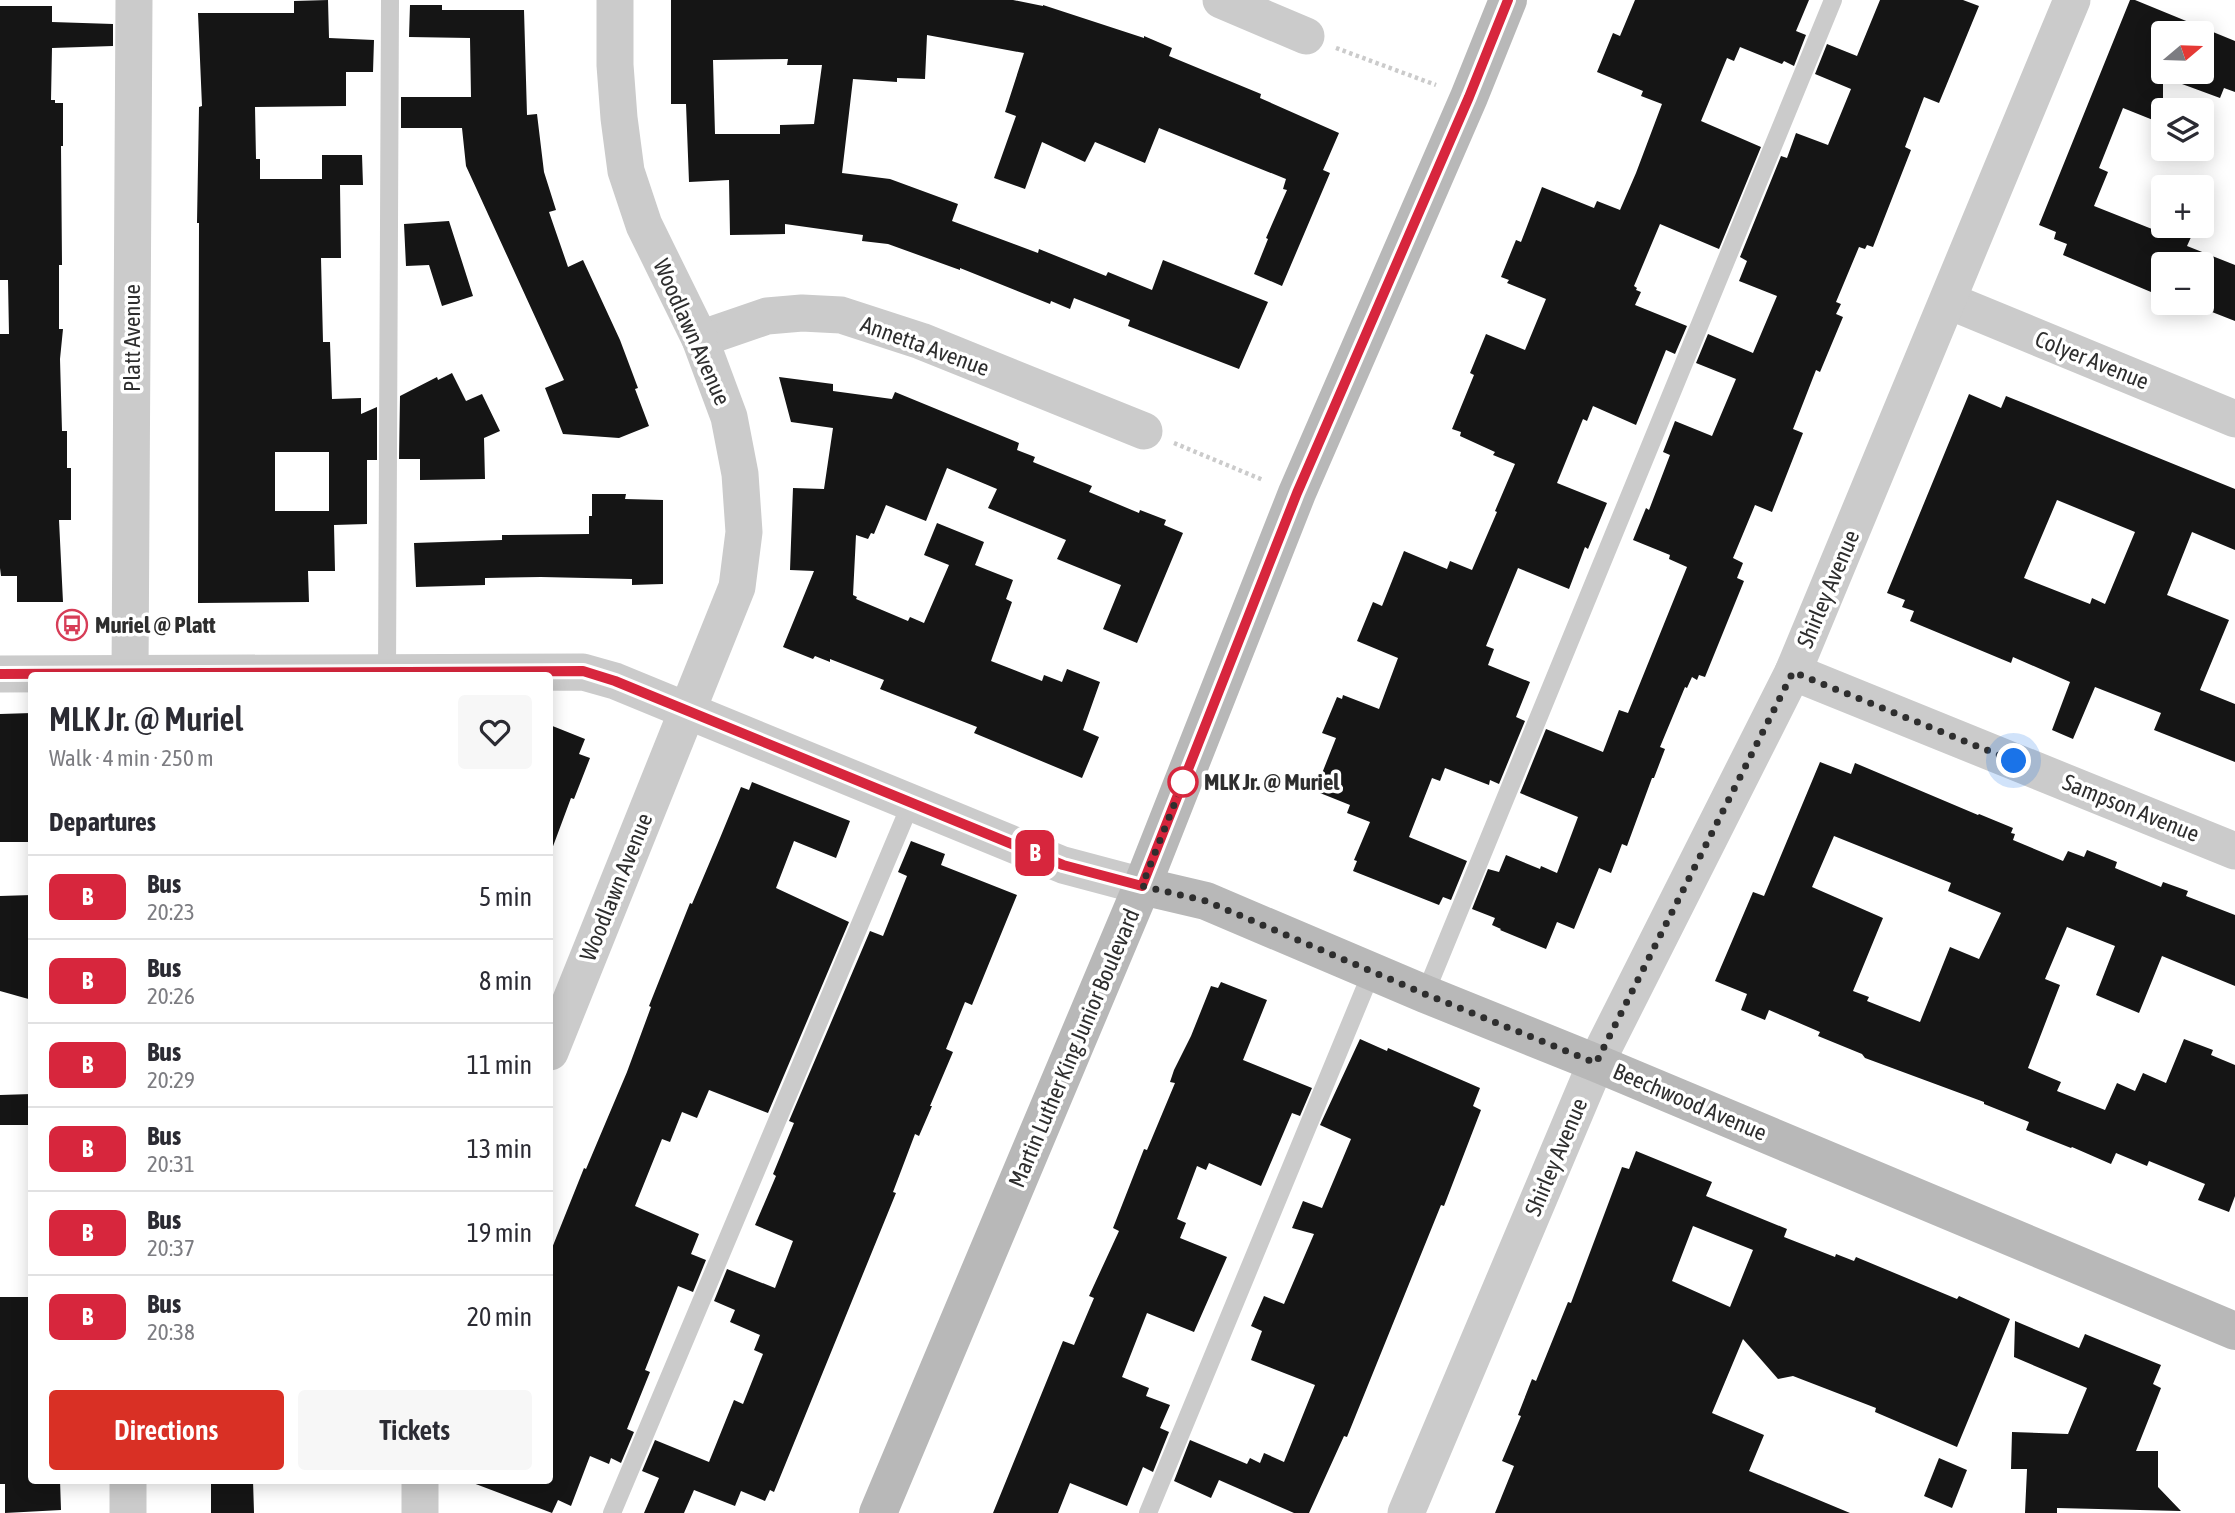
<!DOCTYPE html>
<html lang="en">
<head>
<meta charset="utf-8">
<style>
	:root { --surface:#fff; --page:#f7f7f7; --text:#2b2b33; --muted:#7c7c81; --line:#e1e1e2; --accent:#d93025 }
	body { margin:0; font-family:"Asap Condensed",sans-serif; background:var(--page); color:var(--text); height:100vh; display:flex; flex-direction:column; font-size:26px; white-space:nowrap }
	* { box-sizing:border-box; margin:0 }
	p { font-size:23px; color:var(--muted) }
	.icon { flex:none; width:38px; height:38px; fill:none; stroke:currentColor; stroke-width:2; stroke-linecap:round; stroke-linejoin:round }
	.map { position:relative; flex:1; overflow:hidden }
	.drawer { position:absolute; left:28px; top:672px; width:525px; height:812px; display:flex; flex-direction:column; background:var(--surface); border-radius:7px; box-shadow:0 4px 18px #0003 }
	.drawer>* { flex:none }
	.badge { padding:0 14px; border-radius:10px; font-size:24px; line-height:46px }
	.needle { width:46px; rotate:71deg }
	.tools { position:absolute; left:2151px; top:21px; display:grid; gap:14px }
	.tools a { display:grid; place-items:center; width:63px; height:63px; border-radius:7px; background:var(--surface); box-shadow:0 4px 18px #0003; font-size:35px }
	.you { position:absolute; width:35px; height:35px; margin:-18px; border:5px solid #fff; border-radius:50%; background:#1a73e8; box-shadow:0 0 0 10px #1a73e833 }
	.map>.badge { position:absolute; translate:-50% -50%; box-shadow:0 0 0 4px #fff }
	h2 { padding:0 21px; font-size:26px; line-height:63px }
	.round { display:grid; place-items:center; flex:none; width:74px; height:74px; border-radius:7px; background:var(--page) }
	.summary { display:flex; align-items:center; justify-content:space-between; height:119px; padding:0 21px }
	h1 { font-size:33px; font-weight:600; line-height:52px }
	.action { display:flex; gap:14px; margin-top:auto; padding:14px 21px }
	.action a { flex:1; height:80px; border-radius:7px; background:var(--accent); color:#fff; font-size:28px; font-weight:600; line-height:80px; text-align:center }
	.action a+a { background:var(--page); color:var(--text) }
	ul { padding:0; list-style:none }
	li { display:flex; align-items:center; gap:21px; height:84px; padding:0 21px; border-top:2px solid var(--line) }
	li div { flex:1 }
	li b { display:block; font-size:26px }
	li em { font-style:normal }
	li .badge { min-width:77px; font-weight:700; text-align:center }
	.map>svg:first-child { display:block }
	.building { fill:#151515; fill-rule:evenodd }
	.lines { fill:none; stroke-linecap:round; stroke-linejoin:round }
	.path { stroke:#cbcbcb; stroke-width:4.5; stroke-dasharray:3.5 3.5; stroke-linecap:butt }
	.lane { stroke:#cbcbcb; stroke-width:18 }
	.street { stroke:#cbcbcb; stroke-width:37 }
	.secondary { stroke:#b8b8b8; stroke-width:38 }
	.line-casing { stroke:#fff; stroke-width:16 }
	.line { stroke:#d7263d; stroke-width:10 }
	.walk { stroke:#2e2e2e; stroke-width:7; stroke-dasharray:0 12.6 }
	.stop-dot { fill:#fff; stroke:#d7263d; stroke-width:3.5 }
	.labels { text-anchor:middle; stroke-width:7; stroke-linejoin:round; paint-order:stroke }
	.street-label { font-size:23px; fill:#2e2e2e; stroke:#fff }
	.poi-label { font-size:23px; font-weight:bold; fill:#2e2e2e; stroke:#fff; text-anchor:start }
	.stop-label { font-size:23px; font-weight:bold; fill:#2e2e2e; stroke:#fff; text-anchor:start }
</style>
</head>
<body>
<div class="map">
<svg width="2235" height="1513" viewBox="0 0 2235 1513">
	<rect width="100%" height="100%" fill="#fff"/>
	<!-- building -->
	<g class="building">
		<path d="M 328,0 L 329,38 L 374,40 L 373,72 L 346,72 L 346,106 L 255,107 L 256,159 L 260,159 L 260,179 L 322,179 L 322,155 L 362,155 L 363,185 L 340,185 L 341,258 L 321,258 L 323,342 L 330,342 L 332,399 L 361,398 L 361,414 L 377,407 L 377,460 L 367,460 L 367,524 L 334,525 L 335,571 L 308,571 L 309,602 L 198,603 L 199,223 L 197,223 L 199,107 L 202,106 L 198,13 L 294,13 L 294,1 ZM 275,452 L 329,452 L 329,511 L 275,511 Z"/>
		<path d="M 671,0 L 1013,0 L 1043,6 L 1043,5 L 1144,38 L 1144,36 L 1172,48 L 1169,56 L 1261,94 L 1260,98 L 1339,133 L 1323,170 L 1330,173 L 1282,286 L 1254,274 L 1268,239 L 1266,238 L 1287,190 L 1283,189 L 1286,179 L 1159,128 L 1145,163 L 1095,142 L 1085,162 L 1042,142 L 1025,189 L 994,178 L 1016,116 L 1005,112 L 1024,53 L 927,35 L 925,79 L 897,78 L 897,82 L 853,79 L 842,173 L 890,179 L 958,204 L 952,221 L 1038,253 L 1039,249 L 1106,276 L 1108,272 L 1152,290 L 1163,260 L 1268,302 L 1239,369 L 1128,326 L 1130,320 L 1074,298 L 1070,309 L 1051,301 L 1050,304 L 960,268 L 960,270 L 888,244 L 862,241 L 863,235 L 785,224 L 785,234 L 730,235 L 729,180 L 689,182 L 686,104 L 671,104 ZM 788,59 L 787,65 L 822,65 L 814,124 L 780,125 L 780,134 L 715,134 L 713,60 Z"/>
		<path d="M 1635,0 L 1809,0 L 1796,31 L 1806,35 L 1794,66 L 1784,61 L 1782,64 L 1740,47 L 1734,61 L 1727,58 L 1701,121 L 1761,147 L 1719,249 L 1660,224 L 1634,286 L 1637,288 L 1636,290 L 1641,292 L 1635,305 L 1687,326 L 1675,354 L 1666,350 L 1636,425 L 1593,406 L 1587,421 L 1583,419 L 1557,483 L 1607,503 L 1588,549 L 1585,547 L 1569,589 L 1518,568 L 1486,646 L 1494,649 L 1488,665 L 1530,682 L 1516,717 L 1525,721 L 1499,784 L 1490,780 L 1489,785 L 1445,768 L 1440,781 L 1432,778 L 1409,837 L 1467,861 L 1451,900 L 1443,897 L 1439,905 L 1353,871 L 1357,861 L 1354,860 L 1370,822 L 1347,813 L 1350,805 L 1315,791 L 1336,738 L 1322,733 L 1337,697 L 1342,699 L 1343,695 L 1379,709 L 1398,658 L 1357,641 L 1373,602 L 1382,606 L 1404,551 L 1447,569 L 1450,561 L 1472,570 L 1497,512 L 1495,511 L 1515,464 L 1493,455 L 1495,452 L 1460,436 L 1461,432 L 1452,429 L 1474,375 L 1470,373 L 1486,334 L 1525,350 L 1546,299 L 1507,283 L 1509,280 L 1501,277 L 1516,240 L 1521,242 L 1542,187 L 1594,208 L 1597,201 L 1620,210 L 1636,173 L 1662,104 L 1641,96 L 1643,91 L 1597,72 L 1613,33 L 1620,36 Z"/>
		<path d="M 1880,0 L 1963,0 L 1979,6 L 1939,103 L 1924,97 L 1905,147 L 1911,150 L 1873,247 L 1867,245 L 1865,249 L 1859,247 L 1836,302 L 1841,304 L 1836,314 L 1843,317 L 1820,372 L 1816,370 L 1793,429 L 1803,433 L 1772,512 L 1755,505 L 1733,558 L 1743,563 L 1737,578 L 1744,581 L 1705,677 L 1699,675 L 1697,680 L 1692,677 L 1687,688 L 1685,687 L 1660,747 L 1665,749 L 1654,778 L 1652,778 L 1627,846 L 1622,844 L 1611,873 L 1599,868 L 1574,929 L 1557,922 L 1546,949 L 1500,930 L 1501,929 L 1492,925 L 1495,918 L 1472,909 L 1488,869 L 1499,872 L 1506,855 L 1540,869 L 1541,866 L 1557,873 L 1578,817 L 1520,793 L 1546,729 L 1603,752 L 1619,710 L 1628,713 L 1687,567 L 1669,559 L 1670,555 L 1633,540 L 1646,508 L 1649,510 L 1670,455 L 1663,452 L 1675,421 L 1712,436 L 1736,379 L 1696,363 L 1708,334 L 1753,353 L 1777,296 L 1739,281 L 1747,261 L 1740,257 L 1781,156 L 1787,158 L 1796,133 L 1828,145 L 1851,89 L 1815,74 L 1827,44 L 1857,56 Z"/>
		<path d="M 2130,0 L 2135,0 L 2235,41 L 2235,92 L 2224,88 L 2220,98 L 2163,77 L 2163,124 L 2123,108 L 2099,168 L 2108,172 L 2094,206 L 2152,229 L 2153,226 L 2196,226 L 2187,246 L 2235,265 L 2235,321 L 2189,303 L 2202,303 L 2202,264 L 2163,264 L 2163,292 L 2153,288 L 2151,292 L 2063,255 L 2067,244 L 2054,239 L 2056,232 L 2039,225 ZM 2163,33 L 2202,33 L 2202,72 L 2163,72 Z"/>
		<path d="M 410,5 L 442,5 L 442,10 L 524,10 L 527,115 L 537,114 L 544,172 L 556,210 L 549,212 L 568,267 L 583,260 L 620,340 L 638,388 L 635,389 L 649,426 L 619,438 L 563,434 L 545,388 L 564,380 L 466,166 L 462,128 L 401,128 L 401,97 L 471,97 L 470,38 L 409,37 Z"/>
		<path d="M 0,6 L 52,6 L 52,22 L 113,24 L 113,46 L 52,48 L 51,100 L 55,100 L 55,103 L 63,103 L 63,146 L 61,146 L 62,265 L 59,265 L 59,329 L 63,329 L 60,359 L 62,431 L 67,431 L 67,468 L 71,468 L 71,520 L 59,520 L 63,602 L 17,602 L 17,576 L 1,576 L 0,568 L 0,334 L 9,334 L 8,280 L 0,280 Z"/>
		<path d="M 449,221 L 473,296 L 442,306 L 429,265 L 406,266 L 404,224 Z"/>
		<path d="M 452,373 L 466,401 L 482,394 L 500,431 L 484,438 L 485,479 L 420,480 L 420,459 L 399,459 L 400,396 L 437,377 L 438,380 Z"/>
		<path d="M 779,377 L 833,384 L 833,391 L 892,399 L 895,392 L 1019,443 L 1017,450 L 1035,457 L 1033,462 L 1092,486 L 1089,492 L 1139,513 L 1140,510 L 1166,520 L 1164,525 L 1183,533 L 1137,643 L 1103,629 L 1121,585 L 1057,559 L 1066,540 L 988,508 L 997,489 L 947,468 L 926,521 L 886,505 L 874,534 L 871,533 L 868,539 L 856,535 L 853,595 L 857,597 L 856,599 L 908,621 L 910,617 L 924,623 L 949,565 L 924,555 L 937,523 L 984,542 L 975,565 L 1013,580 L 1006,599 L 1012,602 L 991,661 L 1042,681 L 1044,675 L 1062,682 L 1067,669 L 1100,682 L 1083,730 L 1099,737 L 1082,778 L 974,733 L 977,727 L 880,689 L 884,680 L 830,659 L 830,662 L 815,656 L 813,659 L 783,647 L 814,571 L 790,570 L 793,488 L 824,489 L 833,428 L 791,422 Z"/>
		<path d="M 1969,394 L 2001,408 L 2006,396 L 2235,489 L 2235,550 L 2192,532 L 2167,595 L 2229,620 L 2200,690 L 2235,704 L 2235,762 L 2154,730 L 2161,713 L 2095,687 L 2073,739 L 2052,730 L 2070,682 L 2013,657 L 2011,663 L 1910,621 L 1914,611 L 1902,607 L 1905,600 L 1887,593 ZM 2057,500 L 2135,532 L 2105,604 L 2092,598 L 2090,604 L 2024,578 Z"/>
		<path d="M 592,494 L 626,494 L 625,499 L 663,500 L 663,584 L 632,585 L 632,579 L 541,577 L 485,578 L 485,585 L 416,587 L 414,543 L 502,540 L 502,535 L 589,534 L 589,516 L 592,516 Z"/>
		<path d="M 32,713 L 32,842 L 0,842 L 0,714 Z"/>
		<path d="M 550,725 L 585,739 L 579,754 L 590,758 L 574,799 L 571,798 L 552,849 L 550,849 Z"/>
		<path d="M 1820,762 L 1851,774 L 1855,763 L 1978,815 L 1979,814 L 2013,828 L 2011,833 L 2015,834 L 2013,840 L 2063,861 L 2068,851 L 2084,857 L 2087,850 L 2117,862 L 2115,868 L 2161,887 L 2163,882 L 2188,891 L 2186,896 L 2235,915 L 2235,986 L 2162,956 L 2139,1013 L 2096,995 L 2115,946 L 2067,927 L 2045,979 L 2060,985 L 2028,1068 L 2061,1082 L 2057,1091 L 2105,1110 L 2117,1083 L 2135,1091 L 2143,1073 L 2166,1083 L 2184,1039 L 2213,1050 L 2211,1055 L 2235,1065 L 2235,1196 L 2229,1212 L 2198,1200 L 2205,1184 L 2149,1161 L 2147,1166 L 2116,1153 L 2111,1164 L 2072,1147 L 2071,1148 L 2026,1130 L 2029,1122 L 1984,1104 L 1984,1102 L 1865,1058 L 1862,1054 L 1818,1036 L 1820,1032 L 1769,1010 L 1765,1020 L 1741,1010 L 1747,994 L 1715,981 L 1753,892 L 1764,896 ZM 1834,836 L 1951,883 L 1948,891 L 2001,913 L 1979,959 L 1950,947 L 1920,1022 L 1867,1001 L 1869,997 L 1853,991 L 1883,918 L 1812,887 Z"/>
		<path d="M 752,782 L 850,821 L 836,858 L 794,841 L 776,888 L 849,922 L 768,1113 L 709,1090 L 697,1118 L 682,1112 L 670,1142 L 662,1139 L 635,1206 L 699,1234 L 691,1254 L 706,1260 L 693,1292 L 678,1286 L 645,1370 L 650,1372 L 627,1429 L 634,1432 L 621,1463 L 611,1458 L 609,1464 L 590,1456 L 571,1506 L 558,1500 L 552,1513 L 473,1483 L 474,1480 L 550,1480 L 550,1253 L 584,1168 L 586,1169 L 627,1072 L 651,1007 L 649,1006 L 690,903 L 692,904 L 720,838 L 741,787 L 749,790 Z"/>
		<path d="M 911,841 L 945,854 L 941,865 L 1017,895 L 972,1005 L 965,1002 L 946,1049 L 953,1052 L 930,1106 L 932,1106 L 919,1136 L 915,1134 L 893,1192 L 896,1193 L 774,1492 L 770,1490 L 765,1501 L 741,1491 L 735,1506 L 694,1490 L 684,1513 L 644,1513 L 659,1478 L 642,1471 L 655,1440 L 709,1462 L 734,1400 L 743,1404 L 763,1354 L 754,1350 L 760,1335 L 730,1322 L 735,1310 L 714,1301 L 727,1269 L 775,1288 L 793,1241 L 755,1225 L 776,1176 L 773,1174 L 794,1123 L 789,1121 L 870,931 L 883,936 L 907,876 L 898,872 Z"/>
		<path d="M 32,895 L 32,1000 L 0,991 L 0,896 Z"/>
		<path d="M 1221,982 L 1267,1000 L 1243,1060 L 1312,1088 L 1300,1116 L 1292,1113 L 1261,1186 L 1209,1163 L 1206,1170 L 1197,1166 L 1177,1219 L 1186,1223 L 1180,1238 L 1227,1257 L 1194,1332 L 1147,1313 L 1122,1377 L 1149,1388 L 1146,1396 L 1170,1405 L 1160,1428 L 1169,1432 L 1153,1472 L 1143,1467 L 1127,1506 L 1070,1483 L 1058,1513 L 993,1513 L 1063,1341 L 1074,1345 L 1094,1298 L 1089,1296 L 1119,1231 L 1113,1228 L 1144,1149 L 1147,1150 L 1175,1083 L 1170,1082 L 1174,1070 L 1191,1036 L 1211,986 L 1218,988 Z"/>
		<path d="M 1360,1039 L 1387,1051 L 1388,1048 L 1480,1088 L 1473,1106 L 1481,1110 L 1444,1206 L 1441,1205 L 1347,1437 L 1344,1436 L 1309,1513 L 1294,1513 L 1219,1480 L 1211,1498 L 1174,1481 L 1190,1440 L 1247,1464 L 1250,1458 L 1260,1463 L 1264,1453 L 1284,1462 L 1315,1385 L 1251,1360 L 1262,1331 L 1251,1326 L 1264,1296 L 1284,1304 L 1314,1234 L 1292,1228 L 1303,1201 L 1322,1208 L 1351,1139 L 1320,1125 Z"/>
		<path d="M 32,1094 L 32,1125 L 0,1125 L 0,1095 Z"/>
		<path d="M 1636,1151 L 1712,1182 L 1706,1196 L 1787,1229 L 1784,1237 L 1835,1257 L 1836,1254 L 1854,1261 L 1856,1257 L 1957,1299 L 1959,1296 L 2010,1319 L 1957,1447 L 1875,1412 L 1876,1408 L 1793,1376 L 1778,1379 L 1743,1339 L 1712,1413 L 1764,1435 L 1749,1471 L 1850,1513 L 1495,1513 L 1514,1466 L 1502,1461 L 1521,1416 L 1518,1415 L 1532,1379 L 1536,1381 L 1568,1302 L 1571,1303 L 1622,1167 L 1629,1169 ZM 1693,1226 L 1753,1250 L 1730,1307 L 1672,1281 Z"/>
		<path d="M 0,1297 L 32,1297 L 32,1480 L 60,1480 L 61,1510 L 5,1513 L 5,1484 L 0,1484 Z"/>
		<path d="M 2015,1321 L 2079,1348 L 2085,1334 L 2161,1365 L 2153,1384 L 2161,1388 L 2136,1451 L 2158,1451 L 2158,1487 L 2181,1511 L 2057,1508 L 2057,1513 L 2025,1513 L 2027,1469 L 2011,1469 L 2012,1432 L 2068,1434 L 2087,1388 L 2014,1357 Z"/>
		<path d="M 1939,1458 L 1967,1470 L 1952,1508 L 1924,1496 Z"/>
		<path d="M 211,1480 L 253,1480 L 254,1513 L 211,1513 Z"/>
	</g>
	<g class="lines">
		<!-- path -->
		<g class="path">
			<path d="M 1336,48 L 1436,85"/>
			<path d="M 1174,443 L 1263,480"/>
		</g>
		<!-- lane -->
		<g class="lane">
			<path d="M 387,675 L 390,0"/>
			<path d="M 1425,994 L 1833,0"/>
			<path d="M 612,1513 L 911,803"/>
			<path d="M 1148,1513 L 1372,971"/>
		</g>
		<!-- street -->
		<g class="street">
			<path d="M 1221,0 L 1306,36"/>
			<path d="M 1949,301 L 2235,419"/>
			<path d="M 700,339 L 767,316 L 802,313 L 841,315 L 921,341 L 1144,431"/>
			<path d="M 1793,672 L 2235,851"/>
			<path d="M 0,674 L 583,672 L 615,681 L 1063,865 L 1142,886"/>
			<path d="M 130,676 L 134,0"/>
			<path d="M 550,1052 L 737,587 L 744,532 L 740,474 L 729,417 L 700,339 L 644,225 L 626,171 L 619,118 L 615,65 L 615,0"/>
			<path d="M 420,1480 L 420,1513"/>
			<path d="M 128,1513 L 128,1480"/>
			<path d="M 1406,1513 L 1596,1063 L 1793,672 L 2072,0"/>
		</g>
		<!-- secondary -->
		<g class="secondary">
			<path d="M 1142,886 L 1206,901 L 1425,994 L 1596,1063 L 2235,1331"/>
			<path d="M 878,1513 L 1142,886 L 1297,493 L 1469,97 L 1508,0"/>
		</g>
	</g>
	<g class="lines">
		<!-- line casing -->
		<g class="line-casing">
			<path id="line" d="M 0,674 L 583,671 L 615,681 L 1063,865 L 1142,886 L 1297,493 L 1469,97 L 1508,0"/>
		</g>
		<!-- line -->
		<use href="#line" class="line"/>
		<!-- walk -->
		<path class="walk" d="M 1183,782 L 1142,886 L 1206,901 L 1425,994 L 1596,1063 L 1793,672 L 2014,761"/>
	</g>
	<!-- icons -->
	<defs>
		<g id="bus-ring" transform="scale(1.575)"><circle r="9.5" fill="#fff" stroke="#d73d57" stroke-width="1.5"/><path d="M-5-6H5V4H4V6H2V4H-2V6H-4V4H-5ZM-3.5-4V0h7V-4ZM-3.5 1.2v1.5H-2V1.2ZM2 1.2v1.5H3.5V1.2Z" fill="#d73d57"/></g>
	</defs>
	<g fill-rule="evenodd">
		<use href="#bus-ring" x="72" y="625"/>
	</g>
	<!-- markers -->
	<circle class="stop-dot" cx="1183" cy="782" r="14"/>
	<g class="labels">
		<!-- street labels -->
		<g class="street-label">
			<text transform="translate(692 332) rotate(66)" y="8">Woodlawn Avenue</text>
			<text transform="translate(132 338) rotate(-90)" y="8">Platt Avenue</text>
			<text transform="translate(925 346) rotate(20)" y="8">Annetta Avenue</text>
			<text transform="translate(2092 360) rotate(22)" y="8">Colyer Avenue</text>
			<text transform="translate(1828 589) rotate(-67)" y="8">Shirley Avenue</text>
			<text transform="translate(2131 808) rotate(22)" y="8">Sampson Avenue</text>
			<text transform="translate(616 887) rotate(-68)" y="8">Woodlawn Avenue</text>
			<text transform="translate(1074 1048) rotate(-67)" y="8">Martin Luther King Junior Boulevard</text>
			<text transform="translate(1690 1102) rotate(23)" y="8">Beechwood Avenue</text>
			<text transform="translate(1556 1157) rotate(-67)" y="8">Shirley Avenue</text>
		</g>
		<!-- poi labels -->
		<g class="poi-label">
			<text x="95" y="633">Muriel @ Platt</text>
		</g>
		<!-- stop labels -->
		<g class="stop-label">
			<text x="1204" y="790">MLK Jr. @ Muriel</text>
		</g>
	</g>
</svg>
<div class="tools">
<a><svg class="needle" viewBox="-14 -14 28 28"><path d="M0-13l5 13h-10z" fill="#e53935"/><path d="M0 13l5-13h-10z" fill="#7c7c81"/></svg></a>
<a><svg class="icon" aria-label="layers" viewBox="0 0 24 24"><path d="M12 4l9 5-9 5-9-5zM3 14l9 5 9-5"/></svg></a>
<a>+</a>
<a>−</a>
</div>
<div class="you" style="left:2014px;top:761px"></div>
<b class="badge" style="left:1035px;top:853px;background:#d7263d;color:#fff">B</b>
<section class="drawer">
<div class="summary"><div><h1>MLK Jr. @ Muriel</h1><p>Walk · 4 min · 250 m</p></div><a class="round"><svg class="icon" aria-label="heart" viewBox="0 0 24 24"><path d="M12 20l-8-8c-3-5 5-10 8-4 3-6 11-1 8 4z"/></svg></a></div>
<h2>Departures</h2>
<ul>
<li><span class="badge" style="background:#d7263d;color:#fff">B</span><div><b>Bus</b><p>20:23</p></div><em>5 min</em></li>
<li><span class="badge" style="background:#d7263d;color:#fff">B</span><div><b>Bus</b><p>20:26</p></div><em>8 min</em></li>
<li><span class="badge" style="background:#d7263d;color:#fff">B</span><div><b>Bus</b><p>20:29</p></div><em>11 min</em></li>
<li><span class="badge" style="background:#d7263d;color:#fff">B</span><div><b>Bus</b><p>20:31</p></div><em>13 min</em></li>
<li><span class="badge" style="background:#d7263d;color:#fff">B</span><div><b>Bus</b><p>20:37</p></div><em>19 min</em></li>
<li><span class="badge" style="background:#d7263d;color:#fff">B</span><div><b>Bus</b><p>20:38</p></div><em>20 min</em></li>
</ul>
<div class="action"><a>Directions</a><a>Tickets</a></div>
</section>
</div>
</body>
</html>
